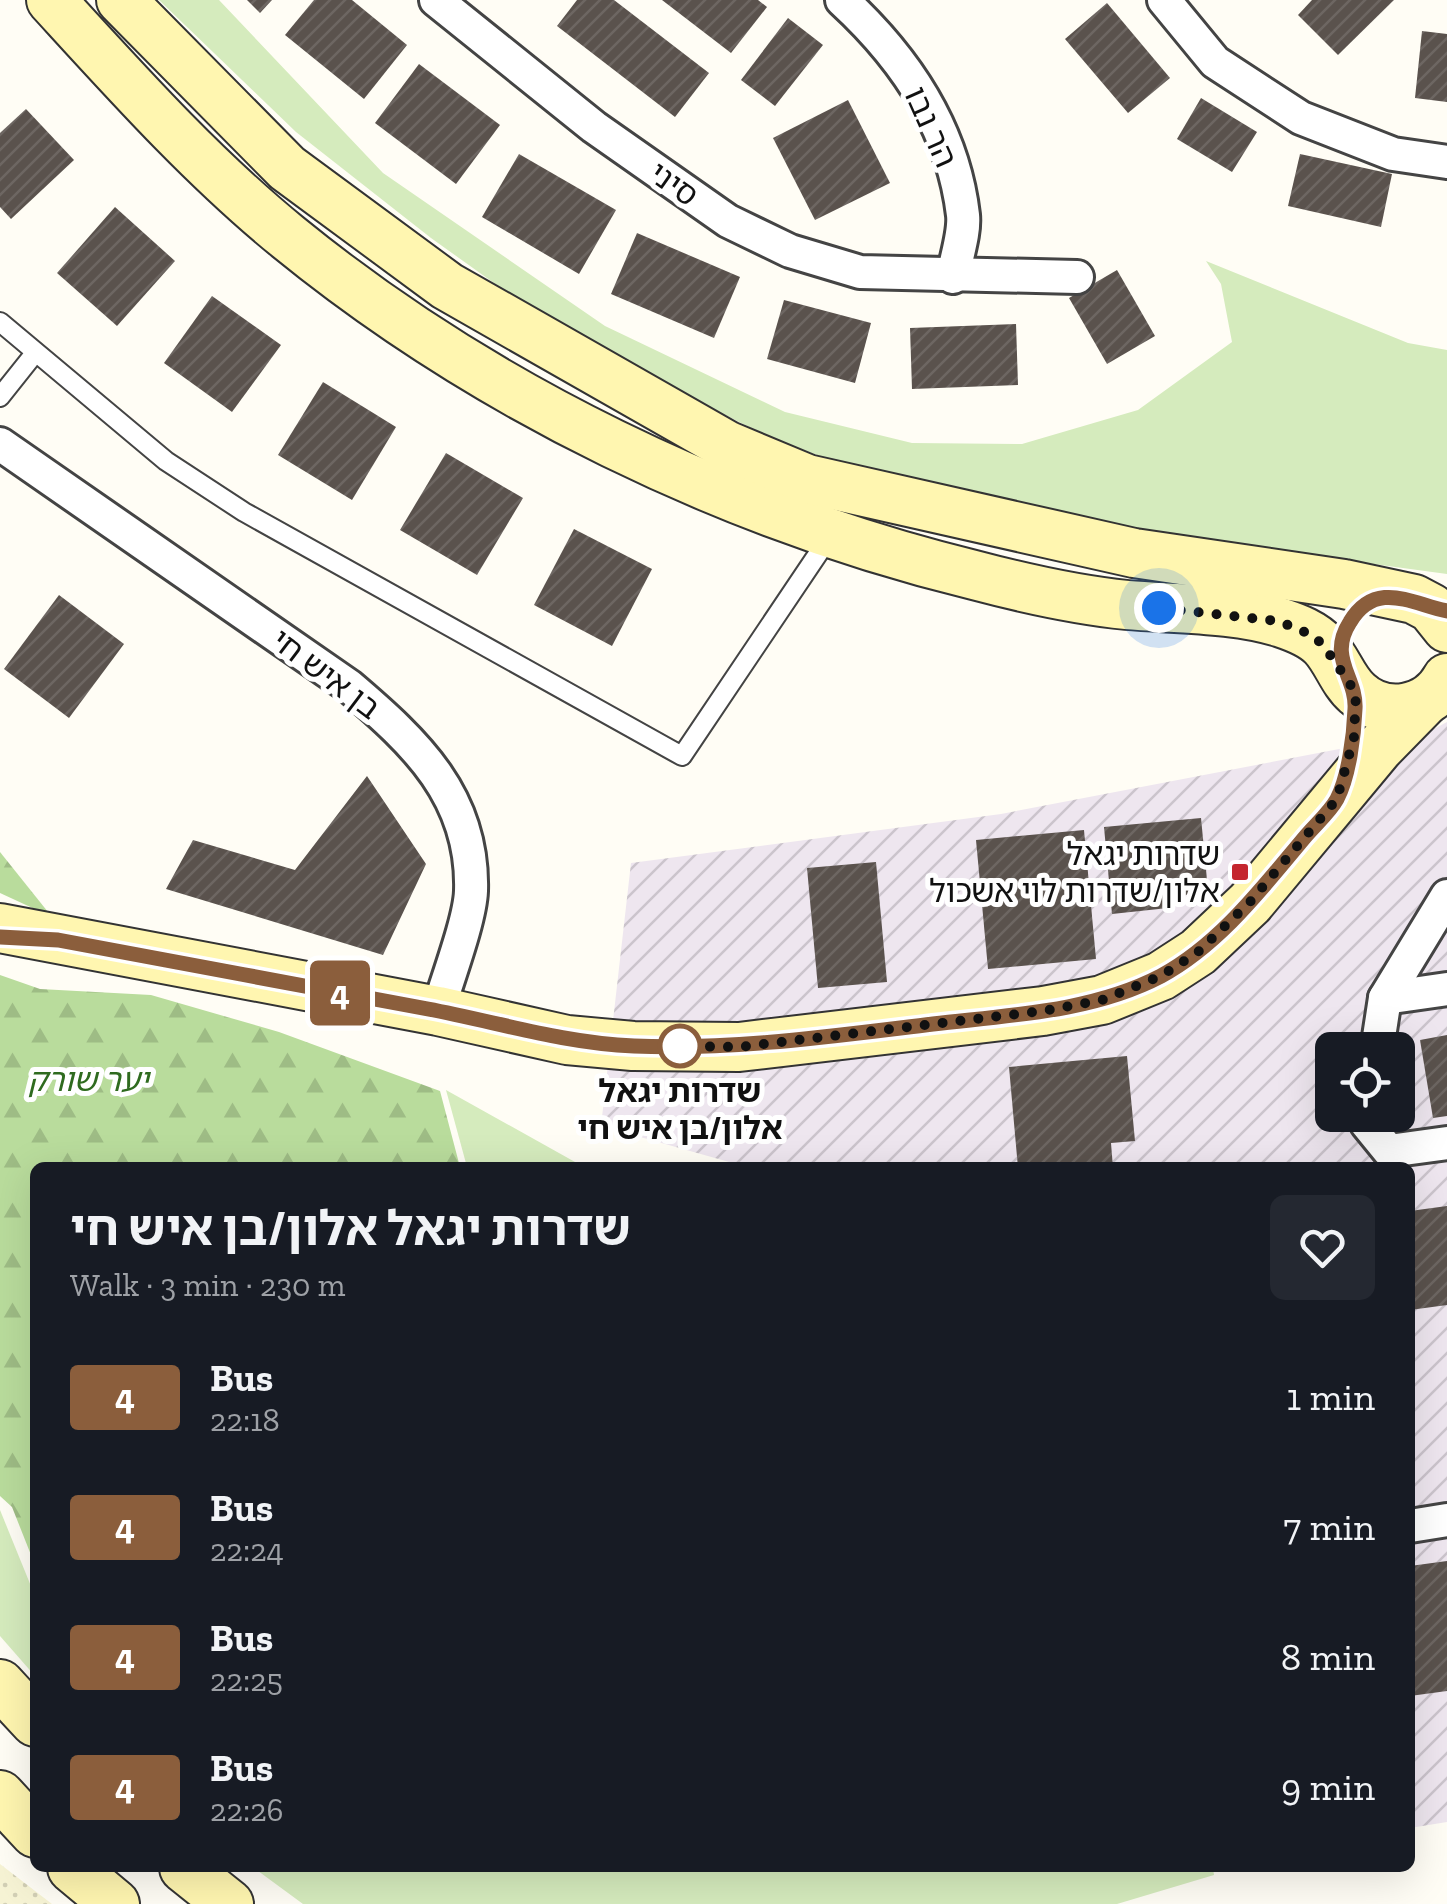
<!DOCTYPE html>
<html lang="en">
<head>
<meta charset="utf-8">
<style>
	:root { --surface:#171b24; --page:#242831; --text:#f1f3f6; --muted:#9ea1a6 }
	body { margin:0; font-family:"Zilla Slab","Noto Sans Hebrew",serif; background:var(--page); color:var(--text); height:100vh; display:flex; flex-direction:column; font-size:38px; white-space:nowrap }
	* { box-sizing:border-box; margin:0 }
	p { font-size:32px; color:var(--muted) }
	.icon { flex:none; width:55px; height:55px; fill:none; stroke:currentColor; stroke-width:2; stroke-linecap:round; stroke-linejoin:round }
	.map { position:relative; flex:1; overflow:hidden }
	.details { position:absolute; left:30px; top:1162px; width:1385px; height:710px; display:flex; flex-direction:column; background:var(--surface); border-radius:15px; box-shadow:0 10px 40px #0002 }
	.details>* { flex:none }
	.badge { padding:0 20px; border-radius:8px; font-size:35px; line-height:65px }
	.buttons { position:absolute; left:1315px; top:1032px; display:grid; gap:20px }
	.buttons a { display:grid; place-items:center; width:100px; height:100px; border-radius:15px; background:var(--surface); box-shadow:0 10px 40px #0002; font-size:50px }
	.you { position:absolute; width:50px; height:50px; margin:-25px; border:8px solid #fff; border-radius:50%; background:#1a73e8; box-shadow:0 0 0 15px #1a73e833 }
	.map>.badge { position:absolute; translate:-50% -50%; box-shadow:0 0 0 5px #fff }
	.round { display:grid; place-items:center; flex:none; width:105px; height:105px; border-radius:15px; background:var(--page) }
	.headline { display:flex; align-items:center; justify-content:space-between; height:170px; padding:0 40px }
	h1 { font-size:48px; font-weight:700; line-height:75px }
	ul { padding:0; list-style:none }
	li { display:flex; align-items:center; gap:30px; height:130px; padding:0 40px }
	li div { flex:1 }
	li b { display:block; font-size:38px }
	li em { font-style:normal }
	li .badge { min-width:110px; font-weight:700; text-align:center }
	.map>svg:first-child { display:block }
	.industrial { fill:url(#industrial-furrows); fill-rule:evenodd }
	.farmland { fill:url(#farmland-dots) }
	.grass { fill:#d5ebbd }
	.forest { fill:url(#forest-firs) }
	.building { fill:url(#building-hatch) }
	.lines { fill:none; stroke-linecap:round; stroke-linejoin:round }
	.service-casing { stroke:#444; stroke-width:22 }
	.minor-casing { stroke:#444; stroke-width:38 }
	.secondary-casing { stroke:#333; stroke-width:52 }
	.service { stroke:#fff; stroke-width:18 }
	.minor { stroke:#fff; stroke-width:32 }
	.secondary { stroke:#fff6b0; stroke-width:48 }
	.line-casing { stroke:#fff; stroke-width:22 }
	.line { stroke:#8b5e3c; stroke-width:15 }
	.walk { stroke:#111; stroke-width:10; stroke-dasharray:0 18 }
	.poi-dot { fill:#c4262e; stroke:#fff; stroke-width:4 }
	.stop-dot { fill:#fff; stroke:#8b5e3c; stroke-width:5 }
	.labels { text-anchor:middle; stroke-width:10; stroke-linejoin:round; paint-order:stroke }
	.street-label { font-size:32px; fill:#111; stroke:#fff }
	.poi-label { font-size:32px; fill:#111; stroke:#fff; text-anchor:end }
	.park-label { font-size:32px; font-style:italic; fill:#2f6b1f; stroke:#fff }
	.stop-label { font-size:32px; font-weight:bold; fill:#111; stroke:#fff }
</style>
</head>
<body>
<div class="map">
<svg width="1447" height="1904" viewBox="0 0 1447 1904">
	<defs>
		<pattern id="industrial-furrows" width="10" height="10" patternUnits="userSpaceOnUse" patternTransform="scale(2.5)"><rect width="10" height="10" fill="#eee6ef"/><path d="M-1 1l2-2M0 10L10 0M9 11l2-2" fill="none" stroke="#cbc4cc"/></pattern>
		<pattern id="farmland-dots" width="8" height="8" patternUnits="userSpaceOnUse" patternTransform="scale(2.5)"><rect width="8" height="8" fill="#f6f3d4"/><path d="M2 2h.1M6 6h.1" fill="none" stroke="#d2cfb5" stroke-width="1.8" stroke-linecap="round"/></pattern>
		<pattern id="forest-firs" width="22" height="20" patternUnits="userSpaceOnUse" patternTransform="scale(2.5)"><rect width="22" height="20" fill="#b9dc9c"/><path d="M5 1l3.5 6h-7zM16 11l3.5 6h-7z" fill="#9ebc85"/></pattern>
		<pattern id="building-hatch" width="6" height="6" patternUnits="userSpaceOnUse" patternTransform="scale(2.5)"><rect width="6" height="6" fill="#5a524d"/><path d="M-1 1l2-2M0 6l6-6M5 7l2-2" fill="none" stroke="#6d6662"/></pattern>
	</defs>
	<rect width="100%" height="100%" fill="#fffdf5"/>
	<!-- industrial -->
	<path class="industrial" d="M 1447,722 L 1447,1822 L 1410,1828 L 1410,1168 L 747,1167 L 601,1126 L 631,863 L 1001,814 L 1428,732 ZM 1332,1050 L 1398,1050 L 1398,1115 L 1332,1115 Z"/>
	<!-- farmland -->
	<path class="farmland" d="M 0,1864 L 52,1904 L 0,1904 Z"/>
	<!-- grass -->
	<g class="grass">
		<path d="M 159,0 L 219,0 L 383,173 L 605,326 L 785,412 L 912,443 L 1022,444 L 1138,410 L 1232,342 L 1221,284 L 1206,261 L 1408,343 L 1447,350 L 1447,574 L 1114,529 L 909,486 L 779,442 L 568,336 L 431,238 L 296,132 Z"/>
		<path d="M 446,1090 L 584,1167 L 467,1167 Z"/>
		<path d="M 0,1510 L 35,1596 L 35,1676 L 0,1636 Z"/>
		<path d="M 254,1868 L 351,1868 L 355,1872 L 359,1868 L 1213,1868 L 1214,1875 L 1117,1904 L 303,1904 Z"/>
	</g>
	<!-- forest -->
	<g class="forest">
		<path d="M 0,852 L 52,917 L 0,893 Z"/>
		<path d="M 0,975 L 40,989 L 151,995 L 279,1032 L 440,1091 L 460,1167 L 35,1168 L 35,1565 L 12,1507 L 0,1496 Z"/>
	</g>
	<!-- building -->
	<g class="building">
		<path d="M 247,0 L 272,0 L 260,13 Z"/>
		<path d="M 314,0 L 352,0 L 407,45 L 364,99 L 285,35 Z"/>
		<path d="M 577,0 L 614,0 L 709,73 L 675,117 L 557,26 Z"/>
		<path d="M 662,0 L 758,0 L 767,7 L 731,53 Z"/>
		<path d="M 1312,0 L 1394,0 L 1338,55 L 1298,15 Z"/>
		<path d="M 1107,3 L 1170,78 L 1128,113 L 1065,39 Z"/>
		<path d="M 788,18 L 823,45 L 775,106 L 741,80 Z"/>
		<path d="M 1422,31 L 1447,34 L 1447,102 L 1415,98 Z"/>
		<path d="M 419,64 L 500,125 L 456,184 L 375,123 Z"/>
		<path d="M 1201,98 L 1257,132 L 1232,172 L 1177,139 Z"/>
		<path d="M 848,100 L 890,183 L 815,220 L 773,138 Z"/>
		<path d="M 26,109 L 74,160 L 11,219 L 0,207 L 0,133 Z"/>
		<path d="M 519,154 L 616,210 L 579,274 L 482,217 Z"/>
		<path d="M 1300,154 L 1392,174 L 1381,227 L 1288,206 Z"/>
		<path d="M 115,207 L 175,261 L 117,326 L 57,273 Z"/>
		<path d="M 637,233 L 740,277 L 714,338 L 611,294 Z"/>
		<path d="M 1117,270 L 1155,336 L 1107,364 L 1069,298 Z"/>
		<path d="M 212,296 L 281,345 L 232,412 L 164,363 Z"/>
		<path d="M 784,300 L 871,323 L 855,383 L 767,359 Z"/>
		<path d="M 1016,324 L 1018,385 L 912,389 L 910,328 Z"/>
		<path d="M 323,382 L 396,427 L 352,500 L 278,455 Z"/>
		<path d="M 446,453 L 523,498 L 477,575 L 400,530 Z"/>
		<path d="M 574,529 L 652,569 L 612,646 L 534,605 Z"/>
		<path d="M 59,595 L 124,644 L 69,718 L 4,669 Z"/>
		<path d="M 367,776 L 426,864 L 383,955 L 166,889 L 193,840 L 295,870 Z"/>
		<path d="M 1201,818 L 1207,880 L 1168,908 L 1112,914 L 1104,827 Z"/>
		<path d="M 1084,830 L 1096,959 L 988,969 L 976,840 Z"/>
		<path d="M 876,862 L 887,982 L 818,988 L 807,868 Z"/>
		<path d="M 1447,1035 L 1447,1116 L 1433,1118 L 1420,1040 Z"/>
		<path d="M 1127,1056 L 1135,1141 L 1111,1143 L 1113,1168 L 1018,1168 L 1009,1067 Z"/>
		<path d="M 1447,1206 L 1447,1305 L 1410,1310 L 1410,1211 Z"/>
		<path d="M 1447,1561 L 1447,1691 L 1410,1696 L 1410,1566 Z"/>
	</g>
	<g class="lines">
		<!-- service casing -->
		<g class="service-casing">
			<g id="service">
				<path d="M 0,322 L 166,461 L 244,512 L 682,756 L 830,536"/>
				<path d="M 0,397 L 35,353"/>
			</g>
		</g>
		<!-- minor casing -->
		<g class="minor-casing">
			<g id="minor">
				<path d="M 436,0 L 594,127 L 728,221 L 790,251 L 860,272 L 1077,277"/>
				<path d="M 842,0 C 904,57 953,129 963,215 C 965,233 956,258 953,277"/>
				<path d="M 1164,0 L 1215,62 L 1301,118 L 1393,154 L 1447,162"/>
				<path d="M 0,444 L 349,686 C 416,743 474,797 471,891 C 470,920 447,980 438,1011"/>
				<path d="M 1385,998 L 1447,989"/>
				<path d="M 1377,1050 L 1385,998 L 1447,896"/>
				<path d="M 1368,1115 L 1367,1124 L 1389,1151 L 1447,1143"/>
				<path d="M 1410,1526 L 1447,1520"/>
			</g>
		</g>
		<!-- secondary casing -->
		<g class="secondary-casing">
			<g id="secondary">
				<path d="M 51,0 C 126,82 202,167 288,237 C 484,397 729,515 974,575 C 1023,588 1077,600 1127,605 C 1175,609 1237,608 1282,623 C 1297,628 1313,634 1324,646 C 1337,660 1343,681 1357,693 C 1385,719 1429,711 1447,678"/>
				<path d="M 121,0 L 287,168 L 447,286 L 728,446 L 807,479 L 1134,553 L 1344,584 L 1414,599 L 1431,608 L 1447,628"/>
				<path d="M 0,928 L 438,1011 L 567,1040 L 633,1046 L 739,1047 L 1043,1011 L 1102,1000 L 1161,976 L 1198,952 L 1250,903 L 1379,748 L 1424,702"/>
				<path d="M 0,1684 L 35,1722"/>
				<path d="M 0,1795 L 35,1833"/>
				<path d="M 72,1868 L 115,1904"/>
				<path d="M 184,1868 L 229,1904"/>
			</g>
		</g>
		<!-- service -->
		<use href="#service" class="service"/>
		<!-- minor -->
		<use href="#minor" class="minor"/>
		<!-- secondary -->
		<use href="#secondary" class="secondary"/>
	</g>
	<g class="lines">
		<!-- line casing -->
		<g class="line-casing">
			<path id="line" d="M 0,937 L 58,940 C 181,963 305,986 428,1009 C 497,1022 563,1043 634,1046 C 735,1050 833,1036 933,1024 C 1010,1015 1092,1012 1161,976 C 1220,944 1263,887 1305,837 C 1315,825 1330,812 1337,799 C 1349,776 1354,735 1355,709 C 1357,677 1327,658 1350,622 C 1376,579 1412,604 1447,611"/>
		</g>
		<!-- line -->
		<use href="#line" class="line"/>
		<!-- walk -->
		<path class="walk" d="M 680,1046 L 668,1046 L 739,1047 L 1043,1011 L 1102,1000 L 1161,976 L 1198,952 L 1250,902 L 1337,799 L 1354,737 L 1356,693 L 1324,646 L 1312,635 L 1278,621 L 1159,608"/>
	</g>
	<!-- markers -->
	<rect class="poi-dot" x="1230" y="862" width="20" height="20" rx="5"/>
	<circle class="stop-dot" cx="680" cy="1046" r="20"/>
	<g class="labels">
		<!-- street labels -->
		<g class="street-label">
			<text transform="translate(931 127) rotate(66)" y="11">הר נבו</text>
			<text transform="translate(674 184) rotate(35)" y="11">סיני</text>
			<text transform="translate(326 674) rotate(37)" y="11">בן איש חי</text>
		</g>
		<!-- poi labels -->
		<g class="poi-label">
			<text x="1220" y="865">שדרות יגאל<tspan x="1220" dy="37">אלון/שדרות לוי אשכול</tspan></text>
		</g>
		<!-- park labels -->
		<g class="park-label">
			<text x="88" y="1091">יער שורק</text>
		</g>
		<!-- stop labels -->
		<g class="stop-label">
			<text x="680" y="1102">שדרות יגאל<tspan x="680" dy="37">אלון/בן איש חי</tspan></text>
		</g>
	</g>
</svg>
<div class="buttons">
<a><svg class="icon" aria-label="locate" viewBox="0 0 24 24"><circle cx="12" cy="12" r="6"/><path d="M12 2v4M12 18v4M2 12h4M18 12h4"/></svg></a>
</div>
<div class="you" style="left:1159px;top:608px"></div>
<b class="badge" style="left:340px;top:993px;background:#8b5e3c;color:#fff">4</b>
<section class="details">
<div class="headline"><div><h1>שדרות יגאל אלון/בן איש חי</h1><p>Walk · 3 min · 230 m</p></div><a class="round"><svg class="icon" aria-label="heart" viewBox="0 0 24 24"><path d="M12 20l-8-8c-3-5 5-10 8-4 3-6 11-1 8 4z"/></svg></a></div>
<ul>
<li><span class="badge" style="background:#8b5e3c;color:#fff">4</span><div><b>Bus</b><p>22:18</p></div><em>1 min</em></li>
<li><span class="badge" style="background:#8b5e3c;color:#fff">4</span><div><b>Bus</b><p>22:24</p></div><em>7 min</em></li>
<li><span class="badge" style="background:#8b5e3c;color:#fff">4</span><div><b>Bus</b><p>22:25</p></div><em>8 min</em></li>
<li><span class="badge" style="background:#8b5e3c;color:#fff">4</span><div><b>Bus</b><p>22:26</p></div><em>9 min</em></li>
</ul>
</section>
</div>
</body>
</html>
